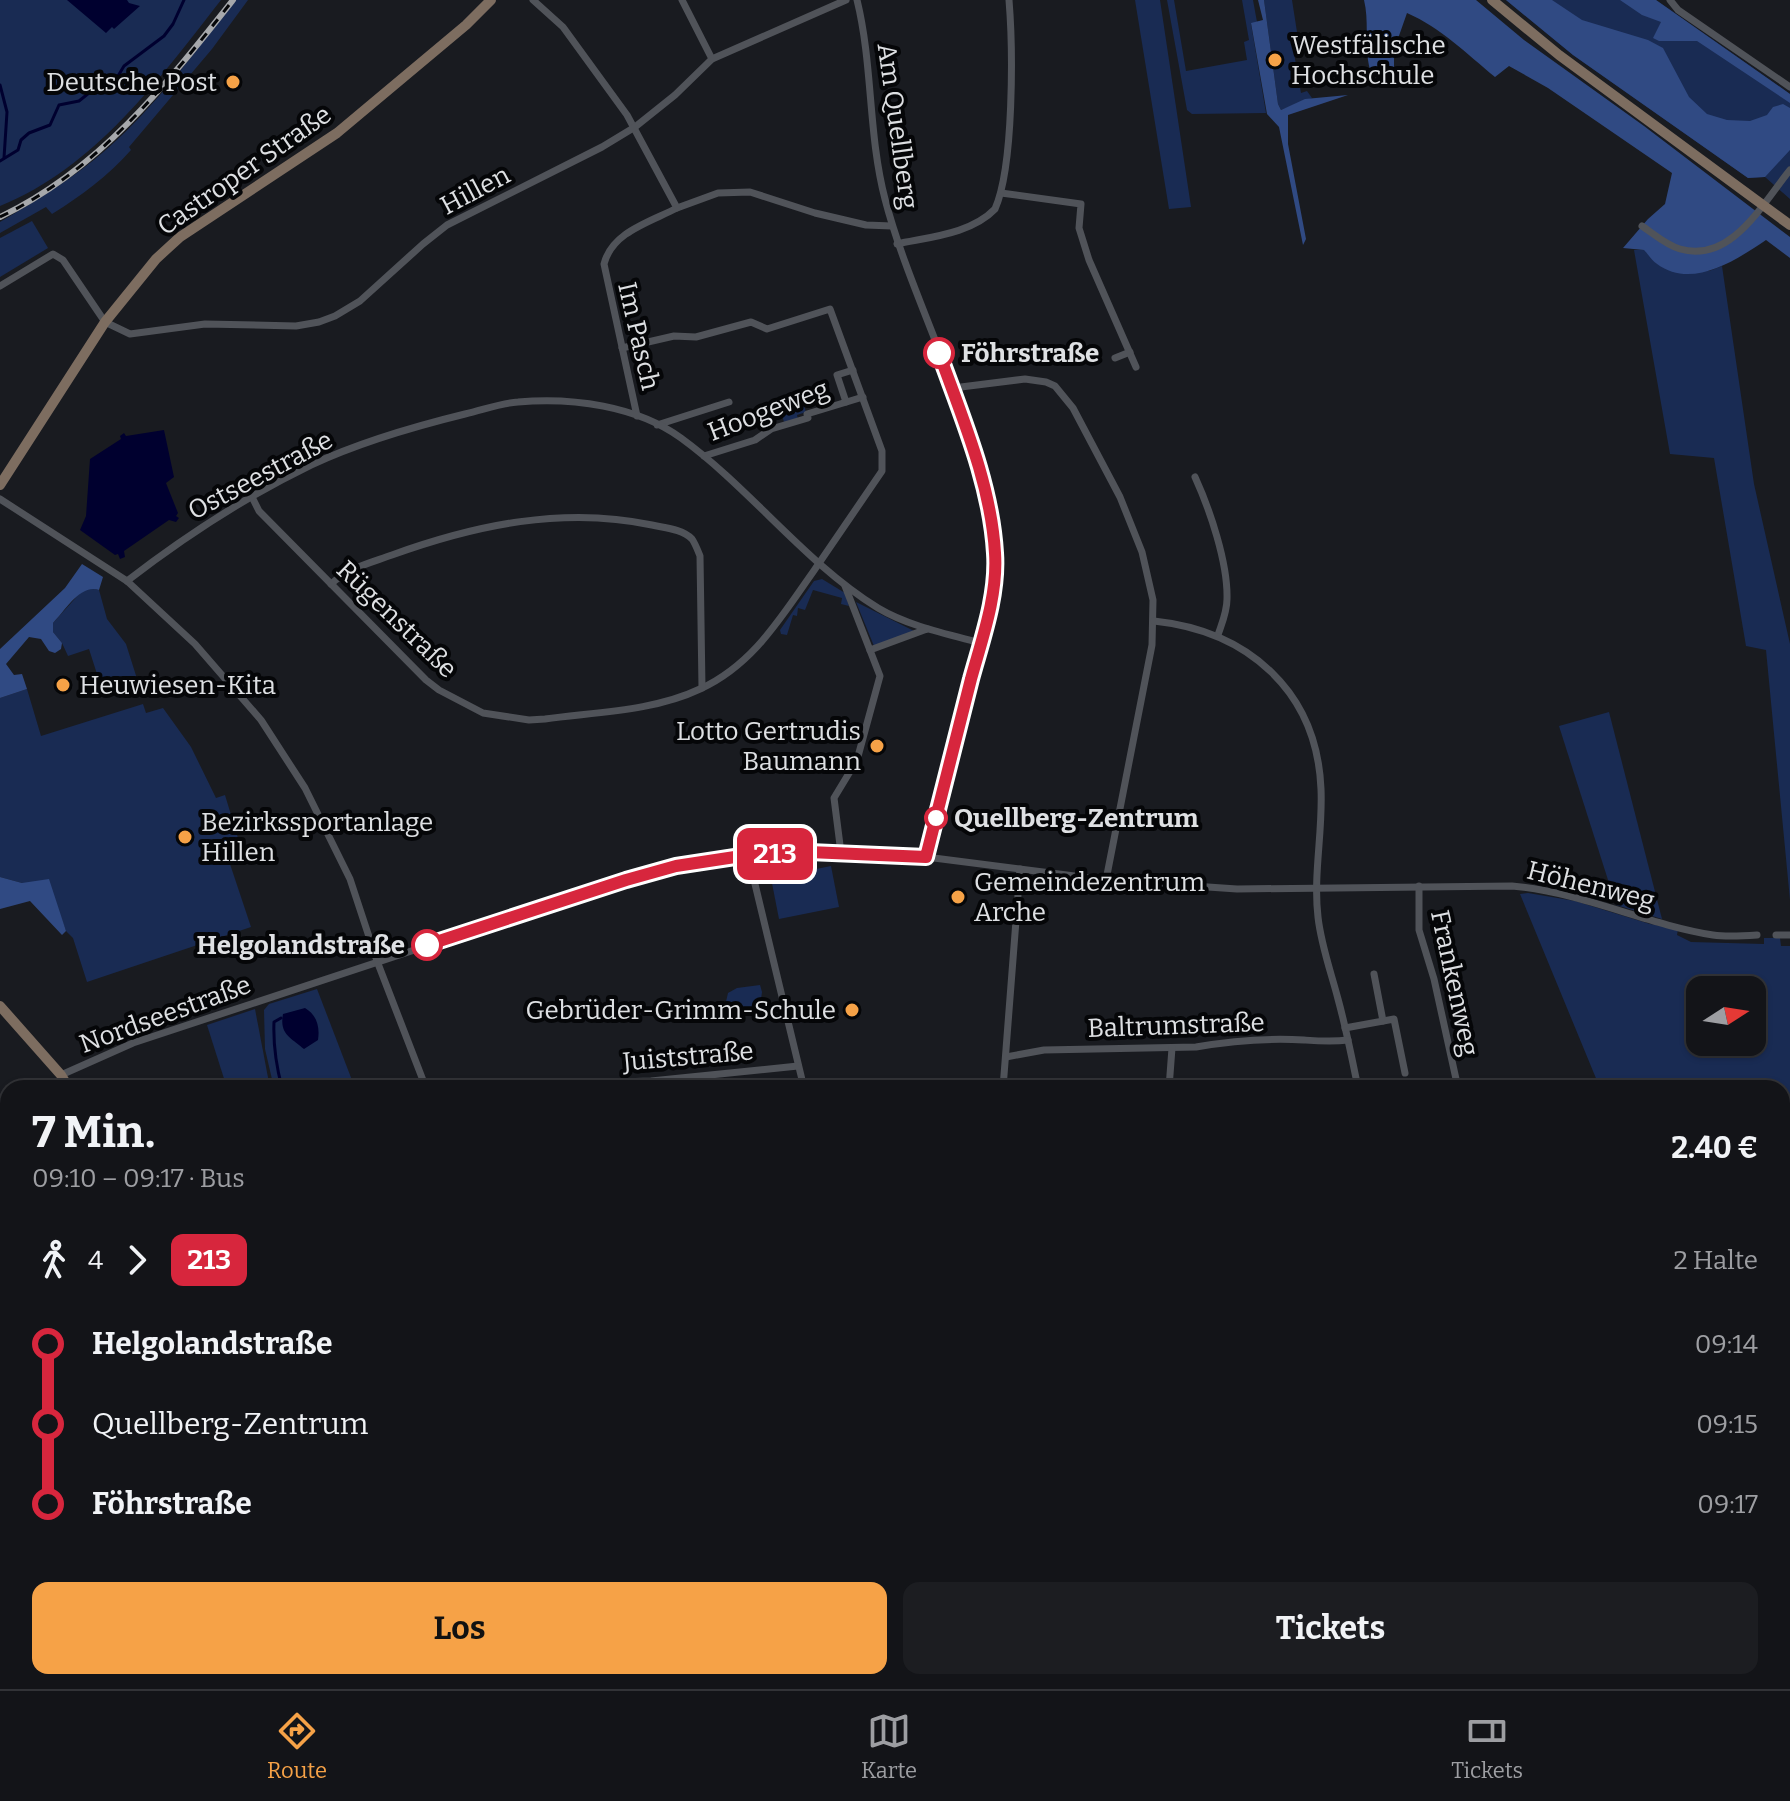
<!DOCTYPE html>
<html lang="de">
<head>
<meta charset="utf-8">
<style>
	:root { --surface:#131418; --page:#1c1d21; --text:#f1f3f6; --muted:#9d9ea2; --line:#323337; --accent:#f6a247 }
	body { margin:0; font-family:Bitter,serif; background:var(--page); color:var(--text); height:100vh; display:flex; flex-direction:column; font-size:30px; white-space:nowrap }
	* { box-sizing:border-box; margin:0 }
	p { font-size:26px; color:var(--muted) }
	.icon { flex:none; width:44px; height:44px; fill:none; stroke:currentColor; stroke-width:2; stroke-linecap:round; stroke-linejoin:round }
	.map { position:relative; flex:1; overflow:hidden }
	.sheet { position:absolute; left:0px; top:1080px; width:1790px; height:610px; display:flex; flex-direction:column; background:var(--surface); border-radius:24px 24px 0 0; box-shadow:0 2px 6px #0004,0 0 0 2px var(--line) }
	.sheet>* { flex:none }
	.badge { padding:0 16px; border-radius:12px; font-size:28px; line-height:52px }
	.needle { width:52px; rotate:78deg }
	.controls { position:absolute; left:1686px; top:976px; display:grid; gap:16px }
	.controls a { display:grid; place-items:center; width:80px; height:80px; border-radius:16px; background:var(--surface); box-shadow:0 2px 6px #0004,0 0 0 2px var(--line); font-size:40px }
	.map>.badge { position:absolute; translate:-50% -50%; box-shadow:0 0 0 4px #fff }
	.legs { display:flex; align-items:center; gap:12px; height:88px; padding:0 32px; font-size:26px }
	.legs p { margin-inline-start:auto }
	.head { display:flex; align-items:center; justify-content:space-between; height:136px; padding:0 32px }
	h1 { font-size:44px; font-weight:700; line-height:60px }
	.cta { display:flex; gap:16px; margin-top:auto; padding:16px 32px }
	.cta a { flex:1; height:92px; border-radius:16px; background:var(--accent); color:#111; font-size:32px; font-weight:700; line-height:92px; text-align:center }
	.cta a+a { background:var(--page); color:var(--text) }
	ul { padding:0 32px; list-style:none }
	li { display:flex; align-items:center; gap:28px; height:80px; font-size:30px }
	li i { display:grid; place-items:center; width:12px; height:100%; margin:0 10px; background:currentColor }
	li i::after { content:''; width:20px; height:20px; margin:-10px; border:6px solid; border-radius:50%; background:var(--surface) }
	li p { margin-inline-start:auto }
	li:first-child i { background:linear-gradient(#0000 50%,currentColor 0) }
	li:last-child i { background:linear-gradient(currentColor 50%,#0000 0) }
	.tab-bar { display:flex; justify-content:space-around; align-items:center; height:112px; border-top:2px solid var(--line); background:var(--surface); font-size:22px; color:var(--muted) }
	.tab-bar a { display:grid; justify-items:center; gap:4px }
	.tab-bar .on { color:var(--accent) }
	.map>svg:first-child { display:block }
	.green { fill:#192b53; fill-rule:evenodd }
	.forest { fill:#304a83 }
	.water { fill:#00002f }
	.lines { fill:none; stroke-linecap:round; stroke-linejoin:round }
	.stream { stroke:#00002f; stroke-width:3 }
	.street { stroke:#505359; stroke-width:7 }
	.secondary { stroke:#7d6d60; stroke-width:10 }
	.rail-casing { stroke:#a6a8ab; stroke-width:6 }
	.rail { stroke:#050608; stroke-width:3; stroke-dasharray:9; stroke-linecap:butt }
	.line-1-casing { stroke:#fff; stroke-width:18 }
	.line-1 { stroke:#d7263d; stroke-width:12 }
	.poi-dot { fill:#f6a247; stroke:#050608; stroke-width:3 }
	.stop-1-dot { fill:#fff; stroke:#d7263d; stroke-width:4 }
	.labels { text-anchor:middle; stroke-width:8; stroke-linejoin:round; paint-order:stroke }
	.poi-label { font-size:26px; fill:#dee0e3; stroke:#050608; text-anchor:start }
	.street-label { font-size:26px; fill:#dee0e3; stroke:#050608 }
	.stop-label { font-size:26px; font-weight:bold; fill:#dee0e3; stroke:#050608; text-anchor:start }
</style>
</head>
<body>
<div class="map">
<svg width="1790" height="1689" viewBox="0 0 1790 1689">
	<rect width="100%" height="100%" fill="#191b20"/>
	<!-- green -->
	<g class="green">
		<path d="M 0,0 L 221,0 C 160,78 95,168 0,206 Z"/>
		<path d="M 235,0 L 248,0 L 212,49 L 129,147 L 131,150 C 108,176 81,196 52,214 L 46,207 L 0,233 L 0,222 C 37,200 74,178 107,149 C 156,106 195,52 235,0 Z"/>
		<path d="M 1135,0 L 1160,0 L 1191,207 L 1169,209 Z"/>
		<path d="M 1167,0 L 1174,0 L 1186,71 L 1247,60 L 1244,42 L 1249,40 L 1242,0 L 1253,0 L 1257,22 L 1251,24 L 1266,113 L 1192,114 L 1187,110 Z"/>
		<path d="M 1264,0 L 1292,0 L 1297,32 L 1291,36 L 1301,93 L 1307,91 L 1312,98 L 1281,110 L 1278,104 Z"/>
		<path d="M 1506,0 L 1656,0 L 1790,94 L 1790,199 L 1765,177 L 1748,178 L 1573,55 Z"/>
		<path d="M 32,221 L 48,248 L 0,277 L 0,238 Z"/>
		<path d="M 1634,250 L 1645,250 L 1657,264 L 1709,271 L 1722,266 L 1754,484 L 1790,644 L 1790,900 L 1766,650 L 1746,646 L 1714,458 L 1670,454 Z"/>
		<path d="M 800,393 L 806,412 L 797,415 L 798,419 L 784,422 L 777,400 Z"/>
		<path d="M 822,579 L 845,593 L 849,606 L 841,604 L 842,598 L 813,590 L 805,610 L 798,608 L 797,616 L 793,615 L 787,635 L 781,634 L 780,630 L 814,581 Z"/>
		<path d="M 91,588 L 99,590 L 107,619 L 126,644 L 139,685 L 104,696 L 89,649 L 68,656 L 62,643 L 53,632 L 53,623 L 81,592 Z"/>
		<path d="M 856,602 L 914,631 L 874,646 Z"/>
		<path d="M 27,689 L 41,736 L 143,704 L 146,713 L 163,708 L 191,747 L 216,798 L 225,795 L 241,848 L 229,852 L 228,858 L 251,927 L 87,982 L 73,938 L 66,931 L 57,907 L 34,883 L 22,883 L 0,877 L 0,698 Z"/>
		<path d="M 1609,712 L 1662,919 L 1616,905 L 1559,726 Z"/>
		<path d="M 831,866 L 839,907 L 779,919 L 771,878 Z"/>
		<path d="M 1528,893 L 1575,901 L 1650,924 L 1678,929 L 1677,935 L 1691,942 L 1764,944 L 1764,938 L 1780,938 L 1781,946 L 1790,946 L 1790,1213 L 1782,1214 L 1782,1088 L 1600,1088 L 1520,894 ZM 1700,990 L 1752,990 L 1752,1042 L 1700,1042 Z"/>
		<path d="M 760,985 L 762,992 L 760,1006 L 727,1011 L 725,1006 L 728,993 L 737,988 Z"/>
		<path d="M 317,989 L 355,1088 L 274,1088 L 265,1049 L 264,1010 L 269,1004 Z"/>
		<path d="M 255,1009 L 270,1088 L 227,1088 L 207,1025 Z"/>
		<path d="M 0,1170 L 8,1184 L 8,1283 L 0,1283 Z"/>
		<path d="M 1790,1465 L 1790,1686 L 1783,1689 L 1631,1689 L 1627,1682 L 1782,1682 L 1782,1468 Z"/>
		<path d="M 557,1682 L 689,1682 L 671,1689 L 560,1689 Z"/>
		<path d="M 1010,1682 L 1184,1682 L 1189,1689 L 1011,1689 Z"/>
	</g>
	<!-- forest -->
	<g class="forest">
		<path d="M 1258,0 L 1264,0 L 1278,104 L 1281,110 L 1305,99 L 1348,95 L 1288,115 L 1288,144 L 1306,239 L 1303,245 L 1279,127 L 1267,114 L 1251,23 L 1263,20 Z"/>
		<path d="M 1364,0 L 1476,0 L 1524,40 L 1644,126 L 1790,237 L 1790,258 L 1766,240 C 1736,260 1692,290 1657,264 C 1652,261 1648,254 1644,250 L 1623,248 L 1648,219 L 1665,204 L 1672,173 L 1548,88 L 1509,66 L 1495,77 C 1467,54 1441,28 1407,13 L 1394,50 L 1394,83 L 1371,73 C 1363,48 1370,24 1364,0 Z"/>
		<path d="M 1506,0 L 1552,0 L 1582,20 L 1648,40 L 1663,48 L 1689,97 L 1707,114 L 1727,120 L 1750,121 L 1767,115 L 1773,107 L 1783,104 L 1790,108 L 1790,150 L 1765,177 L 1748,178 L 1573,55 Z"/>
		<path d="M 1620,0 L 1656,0 L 1790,94 L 1790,103 L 1697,41 L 1659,41 L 1653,38 L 1661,22 L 1642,15 Z"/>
		<path d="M 82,564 L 103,577 L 99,590 C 80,584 66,610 53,623 L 53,632 L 62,643 L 61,649 L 55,653 L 49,651 L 41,639 L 29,637 L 6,664 L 14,675 L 22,674 L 27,689 L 0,698 L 0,649 L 65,588 Z"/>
		<path d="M 0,877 L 22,883 L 49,879 L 66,931 L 62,935 L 30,901 L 0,909 Z"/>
	</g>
	<!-- water -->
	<g class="water">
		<path d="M 67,0 L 127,0 L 129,3 L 140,6 L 114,29 L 112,27 L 106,33 Z"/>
		<path d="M 164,430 L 174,477 L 166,483 L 178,513 L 176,516 L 179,518 L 176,522 L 169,520 L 124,551 L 125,557 L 120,559 L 118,554 L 115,555 L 80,530 L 86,516 L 90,459 L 121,439 L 120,436 L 124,433 L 126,436 Z"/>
		<path d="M 305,1008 C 317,1015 320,1027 318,1040 L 304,1049 C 292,1038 279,1035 283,1014 Z"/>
	</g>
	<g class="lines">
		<!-- stream -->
		<g class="stream">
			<path d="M 0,85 L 7,112 L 4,158"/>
			<path d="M 0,161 L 18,150 L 21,140 L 29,133 L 50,125 L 59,105 L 79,101 L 99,85 L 118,76 L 124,66 L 164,36 L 173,24 L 184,0"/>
			<path d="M 281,1018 L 274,1022 C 273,1046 276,1065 282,1088"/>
			<path d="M 568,1682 L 571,1689"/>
			<path d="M 728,1682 L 752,1689"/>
			<path d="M 656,1689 L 683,1682"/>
		</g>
		<!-- street -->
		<g class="street">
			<path d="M 533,0 L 563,27 L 627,115 L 677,208 L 718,193 L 750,192 L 815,213 L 866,225 L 892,226"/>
			<path d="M 682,0 L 712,59"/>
			<path d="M 857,0 C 873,65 868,134 885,199 C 916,319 1005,464 993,589 L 926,857"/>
			<path d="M 1670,0 L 1678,10 L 1790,87"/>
			<path d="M 1001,193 L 1081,204 L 1079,228 L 1089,260 L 1136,367"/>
			<path d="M 1642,226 C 1654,234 1666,245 1680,249 C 1731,264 1763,203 1790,170"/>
			<path d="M 897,244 C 929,237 971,234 995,209 C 1014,166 1013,49 1009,0"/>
			<path d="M 0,286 L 53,254 L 63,260 L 105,322 L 130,334 L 205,324 L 296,326 L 319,322 L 335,316 L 360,301 L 423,244 L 447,225 L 602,147 L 635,127 L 675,95 L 712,59 L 846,0"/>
			<path d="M 1115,358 L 1130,352"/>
			<path d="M 953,388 L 1025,379 L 1046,382 L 1055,386 L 1073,408 L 1120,497 L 1142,552 L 1153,600 L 1152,645 L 1106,880"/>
			<path d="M 846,402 L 837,375 L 853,370"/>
			<path d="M 637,416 L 604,264 C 612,232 650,222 677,208"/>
			<path d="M 657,425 L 729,402"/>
			<path d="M 704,456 L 755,440 L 771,429 L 808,418 L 807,414 L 863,397"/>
			<path d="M 1195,477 C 1210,510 1228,563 1227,599 C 1227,612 1222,623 1218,635"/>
			<path d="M 252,497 L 259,511 L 426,680 L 439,690 L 483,713 L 529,720 L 545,719 C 596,712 654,711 700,689 C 753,665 781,617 813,572 C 836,538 859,505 882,471 L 882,451 L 830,309 L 767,329 L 751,322 L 696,337 L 674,336 L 622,348"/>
			<path d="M 0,499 L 127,581 L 195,644 L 261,720 L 305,788 L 350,879 L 377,961 L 426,1088"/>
			<path d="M 127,581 C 184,537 245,497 311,465 C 360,442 412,427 465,414 C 483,410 501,403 518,402 C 572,397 637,406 681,438 C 751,489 804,562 878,608 C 908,626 947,634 981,643"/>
			<path d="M 331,584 C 348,568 370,563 392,555 C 475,525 564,506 652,525 C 665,528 682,529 692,539 C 695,543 698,551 700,556 L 702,688"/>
			<path d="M 1154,621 C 1248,631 1317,691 1321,789 C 1323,831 1313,875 1318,917 C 1321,945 1331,972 1338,999 C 1346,1028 1352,1058 1358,1088"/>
			<path d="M 870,650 L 927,629"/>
			<path d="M 841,853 L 834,798 L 857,760 L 880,676 L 845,586"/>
			<path d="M 748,855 L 804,1088"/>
			<path d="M 1419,886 L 1419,930 L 1434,979 L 1458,1088"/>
			<path d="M 1776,935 L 1790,935"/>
			<path d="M 1374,974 L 1383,1021"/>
			<path d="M 1345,1028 L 1394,1019 L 1405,1073"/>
			<path d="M 1006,1057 L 1044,1050 L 1196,1047 C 1230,1041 1269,1038 1304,1040 C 1319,1041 1332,1042 1348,1040"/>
			<path d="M 61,1075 L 133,1043 L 626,880 L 683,865 L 748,855 L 809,852 L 926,857 L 1106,880 L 1237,889 L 1512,886 C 1581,892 1645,924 1713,935 C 1727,937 1742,936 1757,935"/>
			<path d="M 581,1088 L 619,1082 L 651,1081 L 798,1066"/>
			<path d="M 1003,1088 L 1020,869"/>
			<path d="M 1169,1088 L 1172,1048"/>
			<path d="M 681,1689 L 705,1683 L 743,1689"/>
			<path d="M 1124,1689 L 1133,1682"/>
		</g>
		<!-- secondary -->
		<g class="secondary">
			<path d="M 1492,0 L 1559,55 L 1790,225"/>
			<path d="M 0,485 L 105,322 L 156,259 L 180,237 L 337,133 L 466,25 L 491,0"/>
			<path d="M 0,1006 L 61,1075 L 69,1088"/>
			<path d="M 422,1682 L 424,1689"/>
		</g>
		<!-- rail casing -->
		<g class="rail-casing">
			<path id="rail" d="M 0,217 C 100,169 166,85 233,0"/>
		</g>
		<!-- rail -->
		<use href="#rail" class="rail"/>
	</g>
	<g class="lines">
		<!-- line-1 casing -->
		<g class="line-1-casing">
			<path id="line-1" d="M 427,945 L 626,880 L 676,866 L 748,855 L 809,852 L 926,857 C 941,797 956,738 971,679 C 982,639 998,595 995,553 C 991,484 962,417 939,353"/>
		</g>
		<!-- line-1 -->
		<use href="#line-1" class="line-1"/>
	</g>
	<!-- markers -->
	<g class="poi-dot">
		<circle cx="1275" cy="60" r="8"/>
		<circle cx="233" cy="82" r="8"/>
		<circle cx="63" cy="685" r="8"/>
		<circle cx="877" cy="746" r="8"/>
		<circle cx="185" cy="837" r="8"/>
		<circle cx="958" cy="897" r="8"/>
		<circle cx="852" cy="1010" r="8"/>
	</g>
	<g class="stop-1-dot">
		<circle cx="939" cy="353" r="14"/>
		<circle cx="936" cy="818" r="10"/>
		<circle cx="427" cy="945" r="14"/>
	</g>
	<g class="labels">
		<!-- poi labels -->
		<g class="poi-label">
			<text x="1291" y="54">Westfälische<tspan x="1291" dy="30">Hochschule</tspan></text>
			<text x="217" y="91" text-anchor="end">Deutsche Post</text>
			<text x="79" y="694">Heuwiesen-Kita</text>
			<text x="861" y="740" text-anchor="end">Lotto Gertrudis<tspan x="861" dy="30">Baumann</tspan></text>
			<text x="201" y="831">Bezirkssportanlage<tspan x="201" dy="30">Hillen</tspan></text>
			<text x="974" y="891">Gemeindezentrum<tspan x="974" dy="30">Arche</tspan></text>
			<text x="836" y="1019" text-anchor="end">Gebrüder-Grimm-Schule</text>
		</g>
		<!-- street labels -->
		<g class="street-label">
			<text transform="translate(898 126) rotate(82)" y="9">Am Quellberg</text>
			<text transform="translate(244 170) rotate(-35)" y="9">Castroper Straße</text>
			<text transform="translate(475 190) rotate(-28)" y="9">Hillen</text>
			<text transform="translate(639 336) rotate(77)" y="9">Im Pasch</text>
			<text transform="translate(768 410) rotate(-21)" y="9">Hoogeweg</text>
			<text transform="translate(260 475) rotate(-28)" y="9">Ostseestraße</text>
			<text transform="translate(397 619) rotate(44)" y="9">Rügenstraße</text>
			<text transform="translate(1591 885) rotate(14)" y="9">Höhenweg</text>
			<text transform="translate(1455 983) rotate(78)" y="9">Frankenweg</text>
			<text transform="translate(165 1014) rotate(-20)" y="9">Nordseestraße</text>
			<text transform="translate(1176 1025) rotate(-2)" y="9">Baltrumstraße</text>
			<text transform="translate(688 1056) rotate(-5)" y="9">Juiststraße</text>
		</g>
		<!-- stop labels -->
		<g class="stop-label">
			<text x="961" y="362">Föhrstraße</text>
			<text x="954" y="827">Quellberg-Zentrum</text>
			<text x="405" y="954" text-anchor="end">Helgolandstraße</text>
		</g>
	</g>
</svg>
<div class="controls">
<a><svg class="needle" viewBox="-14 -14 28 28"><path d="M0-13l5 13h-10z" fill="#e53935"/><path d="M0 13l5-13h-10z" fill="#9d9ea2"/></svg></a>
</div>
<b class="badge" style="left:775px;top:854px;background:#d7263d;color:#fff">213</b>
<section class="sheet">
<div class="head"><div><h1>7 Min.</h1><p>09:10 – 09:17 · Bus</p></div><b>2.40 €</b></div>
<div class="legs"><svg class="icon" aria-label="walk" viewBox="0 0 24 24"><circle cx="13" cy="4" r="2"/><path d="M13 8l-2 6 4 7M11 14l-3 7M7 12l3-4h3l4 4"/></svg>4<svg class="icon" aria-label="forward" viewBox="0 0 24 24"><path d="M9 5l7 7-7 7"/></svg><b class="badge" style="background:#d7263d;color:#fff">213</b><p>2 Halte</p></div>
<ul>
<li><i style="color:#d7263d"></i><b>Helgolandstraße</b><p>09:14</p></li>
<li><i style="color:#d7263d"></i><span>Quellberg-Zentrum</span><p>09:15</p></li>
<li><i style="color:#d7263d"></i><b>Föhrstraße</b><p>09:17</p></li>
</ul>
<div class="cta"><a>Los</a><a>Tickets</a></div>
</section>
</div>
<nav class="tab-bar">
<a class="on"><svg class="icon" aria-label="directions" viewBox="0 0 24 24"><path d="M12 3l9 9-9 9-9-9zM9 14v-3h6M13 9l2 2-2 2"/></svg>Route</a>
<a><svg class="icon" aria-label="map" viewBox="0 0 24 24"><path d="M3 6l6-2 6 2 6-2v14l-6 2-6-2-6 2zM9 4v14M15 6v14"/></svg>Karte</a>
<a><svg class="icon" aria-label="tickets" viewBox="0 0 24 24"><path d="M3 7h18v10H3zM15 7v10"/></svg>Tickets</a>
</nav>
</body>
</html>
